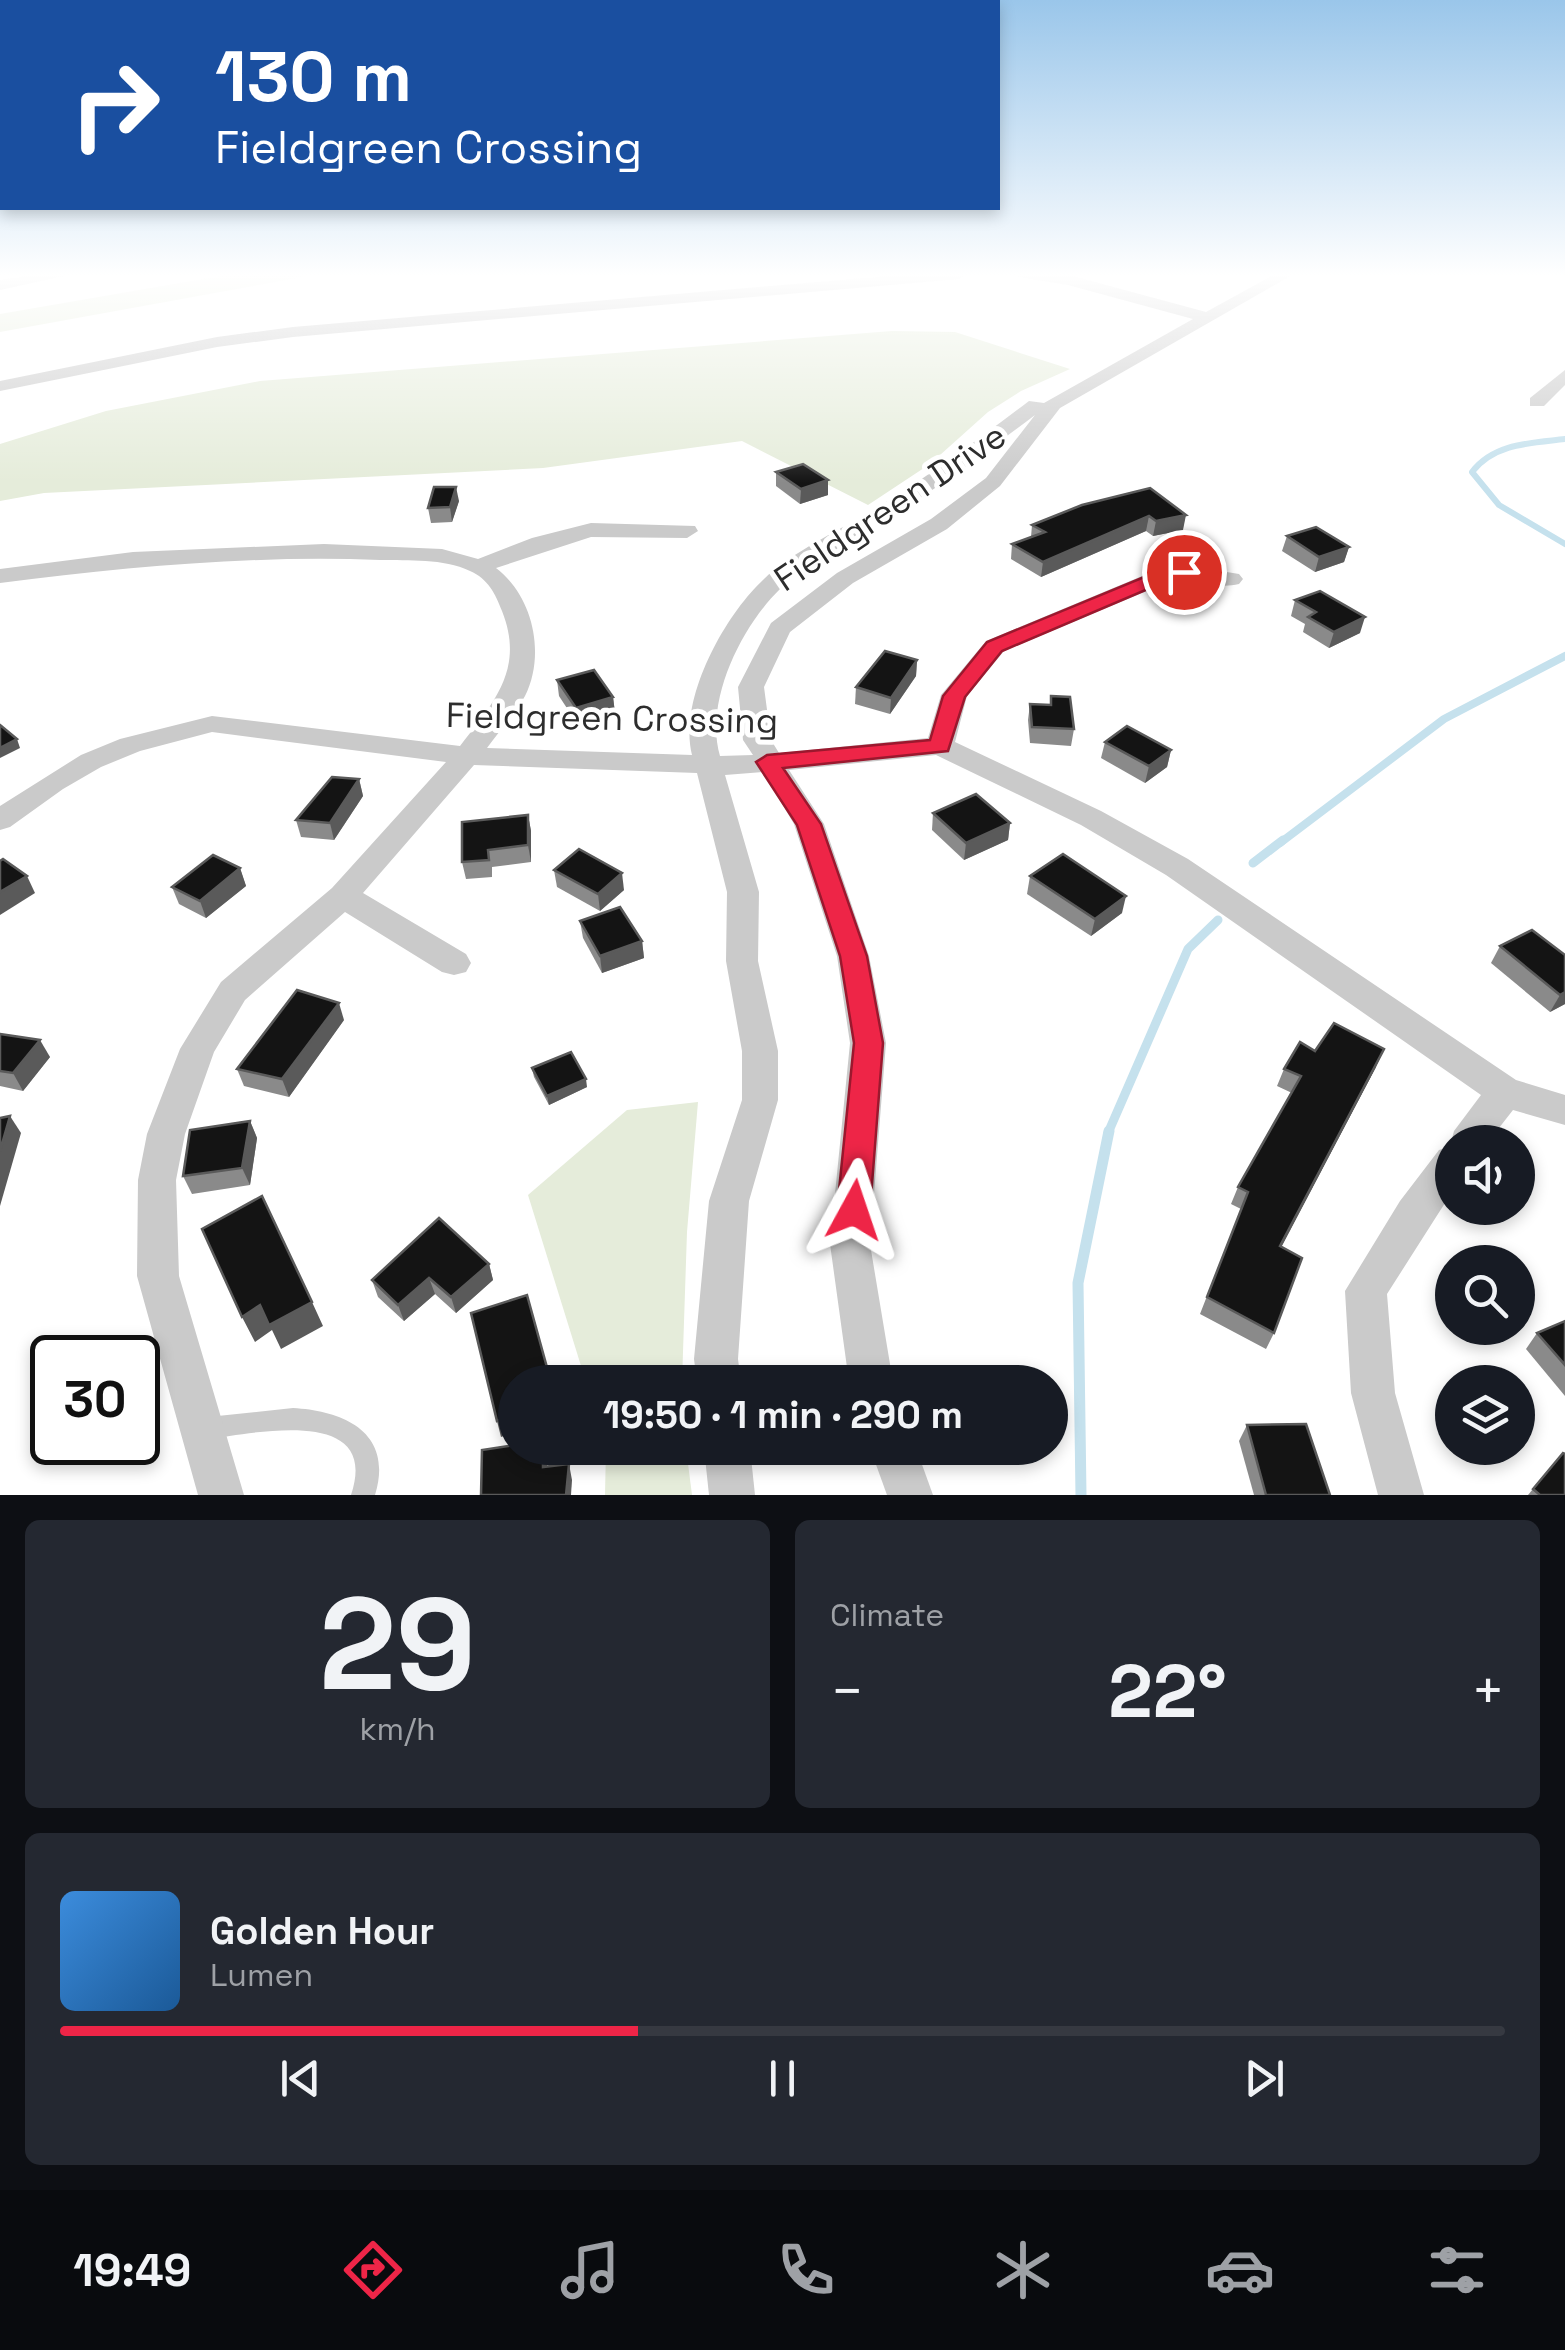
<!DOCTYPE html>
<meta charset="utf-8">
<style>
body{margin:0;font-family:"Space Grotesk",sans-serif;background:#242831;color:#f1f3f6;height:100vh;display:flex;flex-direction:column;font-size:38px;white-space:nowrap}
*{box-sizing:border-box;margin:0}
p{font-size:32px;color:#9ea1a6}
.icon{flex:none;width:55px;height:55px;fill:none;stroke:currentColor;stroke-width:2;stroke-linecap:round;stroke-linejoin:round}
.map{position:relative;height:1495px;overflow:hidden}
.panel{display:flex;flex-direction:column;gap:25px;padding:25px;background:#0d0f14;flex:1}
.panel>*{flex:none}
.banner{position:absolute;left:0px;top:0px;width:1000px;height:210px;box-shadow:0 5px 15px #0003;background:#1a4fa0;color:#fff;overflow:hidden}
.buttons{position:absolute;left:1435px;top:1125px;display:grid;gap:20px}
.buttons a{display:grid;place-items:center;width:100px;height:100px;border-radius:50%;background:#171b24;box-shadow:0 5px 15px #0003;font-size:50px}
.speed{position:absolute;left:30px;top:1335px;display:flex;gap:20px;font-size:50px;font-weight:700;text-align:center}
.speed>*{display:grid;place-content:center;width:130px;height:130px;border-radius:50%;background:#171b24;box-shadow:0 5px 15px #0003;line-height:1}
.speed .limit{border:5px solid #111;border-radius:15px;background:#fff;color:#111}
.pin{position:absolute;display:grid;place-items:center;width:85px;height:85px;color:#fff;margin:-42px;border:5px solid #fff;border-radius:50%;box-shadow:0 2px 10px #0007}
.me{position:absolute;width:110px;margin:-55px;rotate:5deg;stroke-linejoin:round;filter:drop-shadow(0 0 8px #0008)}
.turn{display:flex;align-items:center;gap:35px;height:210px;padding:0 50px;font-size:45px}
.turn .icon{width:130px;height:130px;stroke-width:2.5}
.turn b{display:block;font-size:70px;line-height:85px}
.big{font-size:75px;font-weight:700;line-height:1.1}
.panel .tile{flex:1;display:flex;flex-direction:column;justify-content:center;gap:15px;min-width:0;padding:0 35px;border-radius:15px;background:#242831}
.panel .dial{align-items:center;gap:0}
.dial b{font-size:130px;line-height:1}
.song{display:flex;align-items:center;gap:30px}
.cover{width:120px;height:120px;border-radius:15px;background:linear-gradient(135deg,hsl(210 70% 55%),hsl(210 70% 35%))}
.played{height:10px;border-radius:5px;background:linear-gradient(90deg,#ee2547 40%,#363941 40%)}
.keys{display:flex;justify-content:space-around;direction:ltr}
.heat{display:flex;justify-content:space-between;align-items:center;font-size:55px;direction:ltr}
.panel .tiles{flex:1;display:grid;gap:25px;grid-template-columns:1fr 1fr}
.tile:last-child{grid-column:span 2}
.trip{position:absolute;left:498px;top:1365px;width:570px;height:100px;border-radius:50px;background:#171b24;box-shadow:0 5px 15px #0003;font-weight:700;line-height:100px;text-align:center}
.tabs{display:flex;height:160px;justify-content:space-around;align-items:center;background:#090b0e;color:#9ea1a6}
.tabs .icon{width:70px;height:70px}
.tabs .active{color:#ee2547}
.tabs b{font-size:45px;color:#f1f3f6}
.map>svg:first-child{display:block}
.green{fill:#e5ecda}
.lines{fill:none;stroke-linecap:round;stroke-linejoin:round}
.stream-far3{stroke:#c5e1ed;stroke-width:6}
.stream-far2{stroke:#c5e1ed;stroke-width:8}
.stream-far1{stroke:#c5e1ed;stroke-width:9}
.stream{stroke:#c5e1ed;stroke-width:11}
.service{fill:#cacaca;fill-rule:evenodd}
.minor{fill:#cacaca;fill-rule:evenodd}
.wall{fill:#8a8a8a}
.shaded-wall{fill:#5a5a5a}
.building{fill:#141414;stroke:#5a5a5a;stroke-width:2.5}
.route{fill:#ee2547;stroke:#9b182e;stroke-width:2.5}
.labels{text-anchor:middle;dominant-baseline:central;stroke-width:10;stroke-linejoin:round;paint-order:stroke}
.street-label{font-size:35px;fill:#2d2d2d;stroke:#fff}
</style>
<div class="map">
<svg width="1565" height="1495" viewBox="0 0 1565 1495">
<rect width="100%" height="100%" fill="#fff"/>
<g class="green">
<polygon points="232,274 319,274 0,332 0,314"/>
<polygon points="892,331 955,332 1070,369 1021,391 988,412 930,464 868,505 742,441 543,468 44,493 0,501 0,444 106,411 260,381"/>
<polygon points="698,1102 687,1232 682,1382 586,1382 528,1195 627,1110"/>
<polygon points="606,1448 686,1448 692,1495 605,1495"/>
</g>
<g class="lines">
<path class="stream-far3" d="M1565 439C1532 443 1494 443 1472 472L1499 505 1565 544"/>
<polyline class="stream-far2" points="1280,843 1444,719 1565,656"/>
<g class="stream-far1">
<polyline points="1253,863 1283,840"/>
<polyline points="1108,1133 1188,949 1218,920"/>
</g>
<polyline class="stream" points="1081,1495 1078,1283 1109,1131"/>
<path class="service" d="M293 1408C345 1411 394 1433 375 1495H351C381 1405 255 1433 208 1439L200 1436 197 1428 200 1420 208 1417Z"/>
<g class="minor">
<polygon points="40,274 73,274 0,290 0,280"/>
<polygon points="911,274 967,274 959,279 293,337 217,347 0,391 0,381 217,337 293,327"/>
<path d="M1017 274 1069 275 1206 312 1275 274H1294L1060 408 1000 486 947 529 853 583 790 632 764 687 771 740 779 753 928 738 941 695 986 641 1147 574 1184 565 1239 574 1243 579 1239 584C1215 590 1191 577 1163 584L1004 651 967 696 955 742 1101 811 1188 859 1516 1080 1565 1095V1125L1513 1110 1488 1142H1452V1192L1387 1294 1395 1393 1424 1495H1378L1351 1393 1345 1291 1400 1201 1439 1150 1450 1146 1454 1131 1481 1095 1166 875 1081 825 936 755 789 770 824 824 869 956 886 1043 870 1244 893 1382H849L830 1244 850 1043 837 956 794 824 763 772 725 775 759 892 758 961 778 1051V1100L749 1201 738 1359 741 1382H697L694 1359 709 1201 742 1100V1051L726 961 727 892 697 773 474 765 363 893 466 954 471 963 466 972 454 975 442 972 345 912 245 1000 214 1052 185 1134 176 1180 179 1276 244 1495H198L137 1276 138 1180 147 1134 180 1049 221 982 332 888 446 762 212 732 140 751 101 767 63 789 10 827 0 830V806L81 755 120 739 212 716 460 746C494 702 525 669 502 611 495 593 488 579 470 571 443 558 409 561 380 560 253 555 126 567 0 583V569L133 552 324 544 442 549 478 559 532 538 591 523 695 526 698 531 687 538 591 537 496 568C533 596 546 654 525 696 515 714 499 731 487 748L692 755C678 700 724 616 764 579 790 553 847 526 880 506 932 474 980 438 1029 401L1044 403 1193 319 1068 285 1019 277ZM1035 415 986 478 931 519 837 573 771 623 738 687 743 740 753 755 720 756C704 702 741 627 780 589 805 564 853 542 884 522 936 489 985 453 1035 415Z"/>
<polygon points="1565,370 1565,385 1544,406 1530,406 1530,398"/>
<polygon points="704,1448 750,1448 755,1495 709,1495"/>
<polygon points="870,1448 916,1448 933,1495 887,1495"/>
</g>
</g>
<g class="wall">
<polygon points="776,472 828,480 828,495 800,504 776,486"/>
<polygon points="1150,488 1183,530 1153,536 1146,531 1041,577 1011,559 1012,544 1031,537 1032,525"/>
<polygon points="459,501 452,522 431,523 428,508"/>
<polygon points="1287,536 1349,547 1344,562 1315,572 1282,551"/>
<polygon points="1295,600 1360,633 1329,648 1303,632 1305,624 1291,616"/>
<polygon points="917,660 916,676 890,714 855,704 856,687"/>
<polygon points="557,680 613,697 615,713 578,725 559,696"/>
<polygon points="1051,696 1074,729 1071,746 1030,743 1028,720 1030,704 1050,705"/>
<polygon points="1105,742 1171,750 1167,767 1145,783 1101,758"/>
<polygon points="359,779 363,796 334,840 301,837 296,820"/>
<polygon points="933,813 1010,823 1008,840 964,860 932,830"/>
<polygon points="528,815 531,831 531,862 492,867 492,877 466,879 462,862"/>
<polygon points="240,868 246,886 206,918 179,904 172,887"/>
<polygon points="554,870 624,890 600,911 557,887"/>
<polygon points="1030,876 1122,913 1091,936 1027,894"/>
<polygon points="580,921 642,941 644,958 602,973 583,938"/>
<polygon points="1532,930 1565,1004 1550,1012 1491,963 1500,946"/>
<polygon points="344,1020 289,1097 244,1086 237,1069"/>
<polygon points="0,1034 50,1057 23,1091 0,1086"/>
<polygon points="1315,1051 1376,1067 1281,1247 1274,1333 1266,1349 1200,1314 1241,1209 1231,1204 1238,1187 1292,1093 1277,1086 1284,1069"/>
<polygon points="532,1068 587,1087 549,1105 534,1077"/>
<polygon points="250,1121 257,1138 250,1185 192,1194 183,1176"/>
<polygon points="489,1264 493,1280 456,1313 435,1294 404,1321 378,1297 372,1280"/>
<polygon points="1565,1321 1565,1396 1526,1349 1537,1333"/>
<polygon points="1247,1425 1330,1495 1254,1495 1239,1441"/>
<polygon points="1533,1489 1565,1495 1528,1495"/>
</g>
<g class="shaded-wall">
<polygon points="828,480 828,495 800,504 801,489"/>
<polygon points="456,487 459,501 452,522 450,507"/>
<polygon points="1186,515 1183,530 1153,536 1156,521"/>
<polygon points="1149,516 1146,531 1041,577 1043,562"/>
<polygon points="1349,547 1344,562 1315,572 1319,557"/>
<polygon points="1365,617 1360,633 1329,648 1334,632"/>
<polygon points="917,660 916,676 890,714 891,698"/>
<polygon points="613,697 615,713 578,725 576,708"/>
<polygon points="17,739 20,748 0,758 0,748"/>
<polygon points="1171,750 1167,767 1145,783 1149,766"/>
<polygon points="359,779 363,796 334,840 330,823"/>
<polygon points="528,815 531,831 531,862 528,845"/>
<polygon points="1010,823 1008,840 964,860 966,843"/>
<polygon points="240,868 246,886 206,918 200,901"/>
<polygon points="622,873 624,890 600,911 598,894"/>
<polygon points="27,876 35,893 0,915 0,892"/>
<polygon points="1126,896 1122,913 1091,936 1095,919"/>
<polygon points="642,941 644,958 602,973 600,956"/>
<polygon points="1565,992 1565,1004 1550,1012 1560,995"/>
<polygon points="339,1003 344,1020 289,1097 282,1079"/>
<polygon points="40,1040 50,1057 23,1091 13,1073"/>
<polygon points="1384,1049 1376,1067 1273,1263 1280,1246"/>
<polygon points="586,1079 587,1087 549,1105 547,1096"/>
<polygon points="10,1116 21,1133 0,1206 0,1151"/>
<polygon points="250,1121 257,1138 250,1185 242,1168"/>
<polygon points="489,1264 493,1280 456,1313 451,1297"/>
<polygon points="429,1278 435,1294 404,1321 398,1305"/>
<polygon points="312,1302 323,1326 281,1349 272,1330 255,1342 242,1317 260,1305"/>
<polygon points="515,1414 515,1432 501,1437 497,1421"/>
<polygon points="543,1448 545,1448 547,1457 547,1483 543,1467"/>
<polygon points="569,1464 572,1480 571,1495 566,1495"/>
</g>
<g class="building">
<polygon points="803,464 828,480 801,489 776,472"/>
<polygon points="434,487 456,487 450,507 428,508"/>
<polygon points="1150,488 1186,515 1156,521 1149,516 1043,562 1012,544 1045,532 1032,525 1082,505"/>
<polygon points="1316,527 1349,547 1319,557 1287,536"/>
<polygon points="1320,591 1365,617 1334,632 1308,617 1316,612 1295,600"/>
<polygon points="885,651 917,660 891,698 856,687"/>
<polygon points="594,670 613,697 576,708 557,680"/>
<polygon points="1051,696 1070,697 1074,729 1032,727 1030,704 1051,705"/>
<polygon points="0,725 17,739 0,748"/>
<polygon points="1127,726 1171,750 1149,766 1105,742"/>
<polygon points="332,777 359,779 330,823 296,820"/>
<polygon points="976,794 1010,823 966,843 933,813"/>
<polygon points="528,815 528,845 488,850 489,860 462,862 462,822"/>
<polygon points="579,849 622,873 598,894 554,870"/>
<polygon points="1063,854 1126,896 1095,919 1030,876"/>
<polygon points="213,855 240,868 200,901 172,887"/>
<polygon points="3,859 27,876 0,892 0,861"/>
<polygon points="620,907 642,941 600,956 580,921"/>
<polygon points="1532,930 1565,955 1565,992 1560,995 1500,946"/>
<polygon points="297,990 339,1003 282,1079 237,1069"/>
<polygon points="1334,1023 1384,1049 1280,1246 1302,1258 1274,1333 1207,1297 1248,1192 1238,1187 1301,1076 1284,1069 1300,1042 1315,1051"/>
<polygon points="0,1034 40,1040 13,1073 0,1071"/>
<polygon points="571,1052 586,1079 547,1096 532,1068"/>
<polygon points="10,1116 0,1151 0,1118"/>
<polygon points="250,1121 242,1168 183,1176 190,1130"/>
<polygon points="262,1196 312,1302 269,1325 260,1305 242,1317 202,1229"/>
<polygon points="439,1218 489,1264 451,1297 429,1278 398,1305 372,1280"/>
<polygon points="527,1295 551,1382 515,1382 515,1414 497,1421 471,1313"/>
<polygon points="1565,1321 1565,1365 1537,1333"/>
<polygon points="1306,1424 1330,1495 1266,1495 1247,1425"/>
<polygon points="515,1445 515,1448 543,1448 543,1467 569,1464 566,1495 481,1495 482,1450"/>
<polygon points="1563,1453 1565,1454 1565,1495 1540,1495 1533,1489"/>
</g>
<linearGradient id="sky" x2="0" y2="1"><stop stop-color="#9ac6ea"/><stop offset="0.57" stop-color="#fff"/><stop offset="1" stop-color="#fff" stop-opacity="0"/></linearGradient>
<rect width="1565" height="483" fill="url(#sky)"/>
<polygon class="route" points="1184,566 1193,572 1190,576 1162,583 1002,651 965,697 948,751 783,768 821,824 867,956 883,1043 870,1210 865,1221 854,1225 842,1221 837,1210 854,1043 840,956 797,825 756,762 767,755 930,740 943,696 987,642 1149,575"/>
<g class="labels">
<g class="street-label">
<text transform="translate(890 507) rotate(-34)">Fieldgreen Drive</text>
<text transform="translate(612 718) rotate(1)">Fieldgreen Crossing</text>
</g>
</g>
</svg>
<div class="buttons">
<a><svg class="icon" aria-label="sound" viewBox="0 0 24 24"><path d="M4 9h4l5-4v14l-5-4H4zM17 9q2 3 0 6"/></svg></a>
<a><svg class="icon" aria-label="search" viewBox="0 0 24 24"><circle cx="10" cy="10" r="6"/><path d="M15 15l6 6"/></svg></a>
<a><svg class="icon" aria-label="layers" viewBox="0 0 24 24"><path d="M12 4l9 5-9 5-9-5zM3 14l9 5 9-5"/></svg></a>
</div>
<div class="speed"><div class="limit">30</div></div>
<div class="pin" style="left:1184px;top:572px;background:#d93025"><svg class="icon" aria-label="arrive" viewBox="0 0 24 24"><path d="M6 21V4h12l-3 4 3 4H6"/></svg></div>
<svg class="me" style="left:854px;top:1210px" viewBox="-20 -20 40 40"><path d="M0-17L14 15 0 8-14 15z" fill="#ee2547" stroke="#fff" stroke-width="4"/></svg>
<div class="trip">19:50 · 1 min · 290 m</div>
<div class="banner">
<div class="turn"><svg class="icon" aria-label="right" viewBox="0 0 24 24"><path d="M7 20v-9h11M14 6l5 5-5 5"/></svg><div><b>130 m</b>Fieldgreen Crossing</div></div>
</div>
</div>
<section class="panel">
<div class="tiles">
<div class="tile dial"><b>29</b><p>km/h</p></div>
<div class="tile"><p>Climate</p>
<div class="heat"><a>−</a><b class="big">22°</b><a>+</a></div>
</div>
<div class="tile">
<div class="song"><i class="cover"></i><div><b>Golden Hour</b><p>Lumen</p></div></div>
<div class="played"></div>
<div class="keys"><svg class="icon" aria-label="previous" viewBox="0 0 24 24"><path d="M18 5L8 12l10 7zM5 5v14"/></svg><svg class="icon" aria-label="pause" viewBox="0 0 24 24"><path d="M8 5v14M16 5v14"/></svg><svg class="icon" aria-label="next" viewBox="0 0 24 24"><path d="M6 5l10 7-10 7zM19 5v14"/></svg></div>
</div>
</div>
</section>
<nav class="tabs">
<b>19:49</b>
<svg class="icon active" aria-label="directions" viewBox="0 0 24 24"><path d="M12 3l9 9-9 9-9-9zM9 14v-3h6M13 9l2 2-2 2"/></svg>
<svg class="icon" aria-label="music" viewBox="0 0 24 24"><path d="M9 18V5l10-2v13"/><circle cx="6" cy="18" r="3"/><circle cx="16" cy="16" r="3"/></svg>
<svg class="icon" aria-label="phone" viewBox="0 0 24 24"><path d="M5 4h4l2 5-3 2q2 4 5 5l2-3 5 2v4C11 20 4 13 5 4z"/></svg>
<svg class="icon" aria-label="climate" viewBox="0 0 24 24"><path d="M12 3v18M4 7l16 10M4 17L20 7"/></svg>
<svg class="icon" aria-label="car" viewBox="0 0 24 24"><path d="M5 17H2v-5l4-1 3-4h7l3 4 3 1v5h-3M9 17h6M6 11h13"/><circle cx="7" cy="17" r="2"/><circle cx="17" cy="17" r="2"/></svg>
<svg class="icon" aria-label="filters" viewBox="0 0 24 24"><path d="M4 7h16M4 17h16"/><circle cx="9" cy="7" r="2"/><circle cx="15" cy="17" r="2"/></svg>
</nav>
